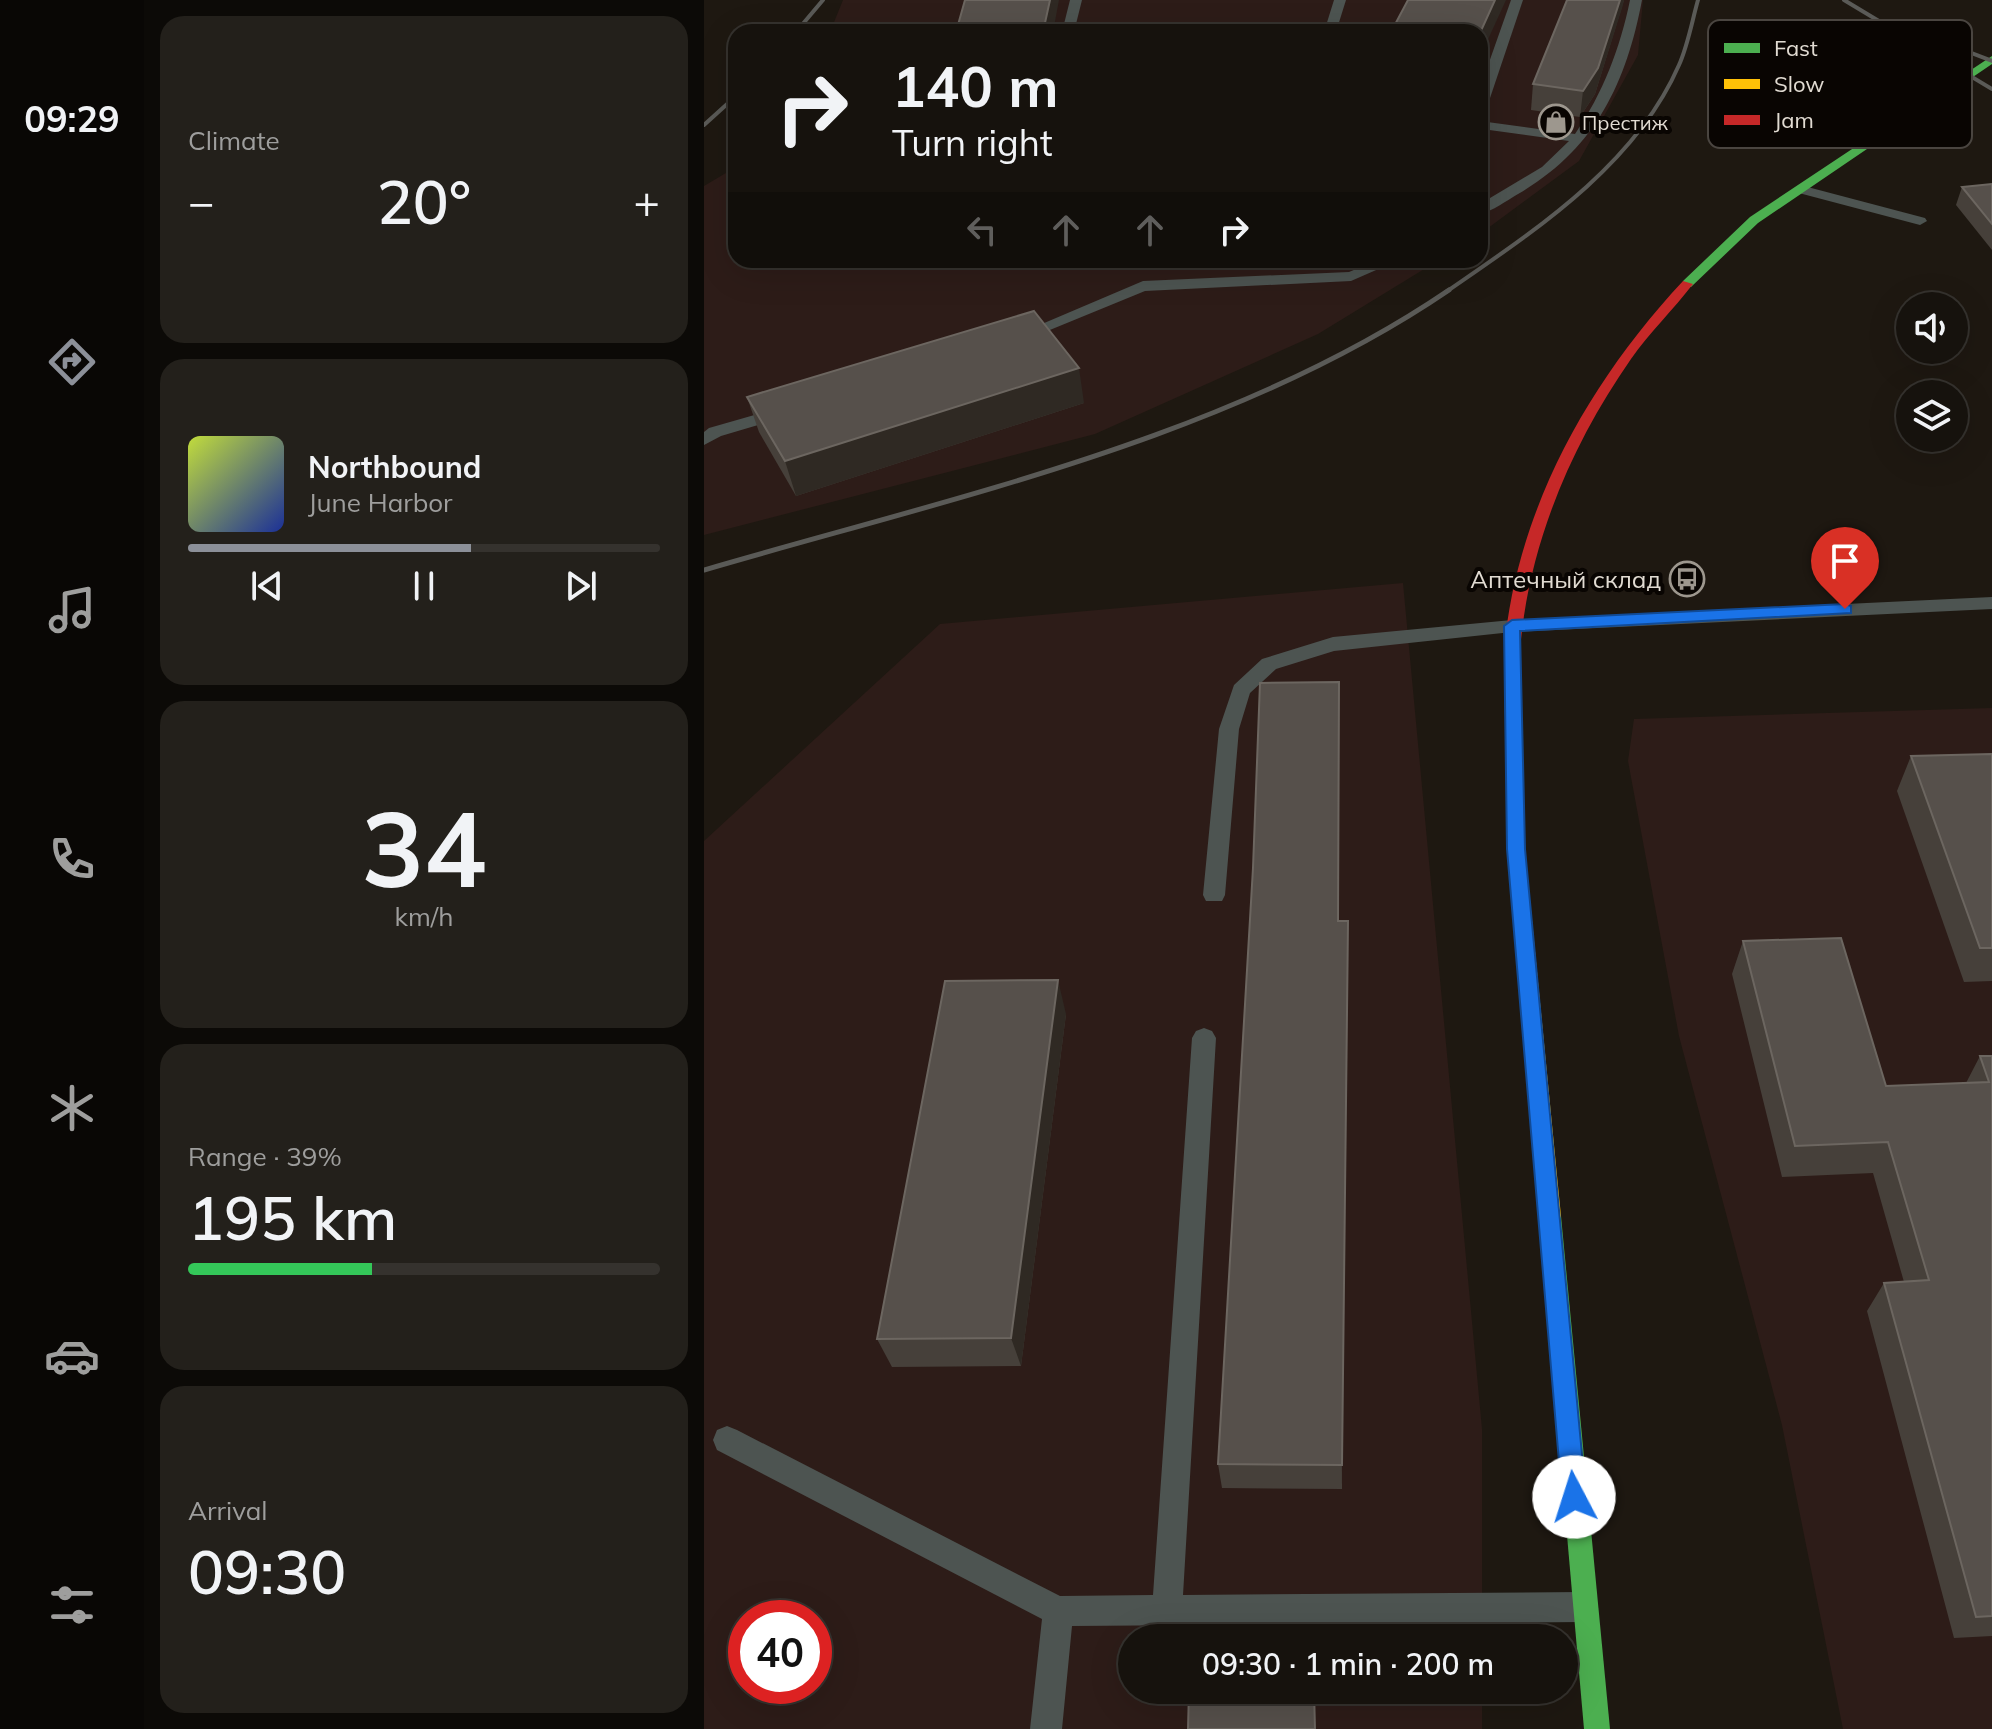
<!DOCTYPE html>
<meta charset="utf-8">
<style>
body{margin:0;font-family:Mulish,sans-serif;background:#23201b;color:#f1f3f6;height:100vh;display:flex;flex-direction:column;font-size:30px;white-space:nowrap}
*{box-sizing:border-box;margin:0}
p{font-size:26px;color:#9e9e9d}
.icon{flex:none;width:44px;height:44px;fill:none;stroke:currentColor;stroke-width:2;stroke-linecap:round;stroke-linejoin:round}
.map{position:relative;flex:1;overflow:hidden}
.panel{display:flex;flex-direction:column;gap:16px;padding:16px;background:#0c0a07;width:560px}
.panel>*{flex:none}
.top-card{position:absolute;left:24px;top:24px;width:760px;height:244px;border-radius:24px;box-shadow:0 8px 32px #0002,0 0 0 2px #35322e;background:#16120d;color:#f1f3f6;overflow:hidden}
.controls{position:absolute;left:1192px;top:292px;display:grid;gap:16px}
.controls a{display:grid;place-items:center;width:72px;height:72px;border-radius:50%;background:#16120d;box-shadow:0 8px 32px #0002,0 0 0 2px #35322e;font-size:40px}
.speed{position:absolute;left:24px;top:1600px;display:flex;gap:16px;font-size:40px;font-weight:700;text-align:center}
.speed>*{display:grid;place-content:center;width:104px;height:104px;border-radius:50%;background:#16120d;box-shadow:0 8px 32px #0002,0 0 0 2px #35322e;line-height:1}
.speed .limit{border:12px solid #d22;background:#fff;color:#111}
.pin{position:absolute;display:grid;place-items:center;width:68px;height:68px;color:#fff;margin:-82px -34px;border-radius:50% 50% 50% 0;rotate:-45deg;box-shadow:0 0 8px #0007}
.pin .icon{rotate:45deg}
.me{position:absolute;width:88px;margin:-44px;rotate:355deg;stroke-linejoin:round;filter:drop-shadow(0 0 6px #0008)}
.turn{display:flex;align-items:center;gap:28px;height:168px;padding:0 32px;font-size:36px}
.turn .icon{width:104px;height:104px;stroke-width:2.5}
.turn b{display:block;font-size:56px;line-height:68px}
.lanes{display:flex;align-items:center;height:76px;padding:0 32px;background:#0003;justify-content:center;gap:40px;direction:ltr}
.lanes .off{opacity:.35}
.big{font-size:60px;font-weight:600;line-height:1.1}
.panel .tile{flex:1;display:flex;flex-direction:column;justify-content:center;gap:12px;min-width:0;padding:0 28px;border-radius:24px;background:#23201b}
.panel .dial{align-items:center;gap:0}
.dial b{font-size:104px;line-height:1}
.song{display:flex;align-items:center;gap:24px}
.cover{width:96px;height:96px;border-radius:12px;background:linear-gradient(135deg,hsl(70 70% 55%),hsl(230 70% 35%))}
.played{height:8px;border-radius:4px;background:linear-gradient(90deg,#8c9099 60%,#35322e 60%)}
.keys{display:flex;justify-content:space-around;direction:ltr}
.heat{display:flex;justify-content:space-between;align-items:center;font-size:44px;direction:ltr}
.charge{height:12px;border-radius:6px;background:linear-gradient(90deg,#34c759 39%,#35322e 0)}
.trip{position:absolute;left:414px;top:1624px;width:460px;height:80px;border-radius:40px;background:#16120d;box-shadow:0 8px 32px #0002,0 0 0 2px #35322e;font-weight:600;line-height:80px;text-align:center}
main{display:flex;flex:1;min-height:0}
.tabs{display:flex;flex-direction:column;width:144px;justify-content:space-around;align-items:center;background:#090705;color:#9e9e9d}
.tabs .icon{width:56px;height:56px}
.tabs .active{color:#8c9099}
.tabs b{font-size:36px;color:#f1f3f6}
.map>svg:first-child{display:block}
.industrial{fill:#2d1c18;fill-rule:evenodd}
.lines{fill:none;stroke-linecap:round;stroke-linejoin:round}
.lane{fill:#4d5451;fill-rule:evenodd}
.fast{fill:#4caf50;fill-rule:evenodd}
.slow{fill:#ffc107;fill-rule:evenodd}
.jam{fill:#c62828;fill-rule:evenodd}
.rail-far1{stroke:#5a5a57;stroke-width:4}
.rail{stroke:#5a5a57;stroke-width:5}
.wall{fill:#46403a}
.shaded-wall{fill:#2f2923}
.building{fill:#56504b;stroke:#6c6660;stroke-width:2}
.route{fill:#1a73e8;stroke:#114b97;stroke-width:2}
.labels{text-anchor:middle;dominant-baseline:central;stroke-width:8;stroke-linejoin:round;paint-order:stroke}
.far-poi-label{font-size:20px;fill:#e1dbd2;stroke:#090502;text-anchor:start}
.poi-label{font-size:24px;fill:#e1dbd2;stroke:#090502;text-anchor:end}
.key{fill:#090502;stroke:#4a4540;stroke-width:2}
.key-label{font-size:22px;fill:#e1dbd2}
</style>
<main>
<nav class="tabs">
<b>09:29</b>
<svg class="icon active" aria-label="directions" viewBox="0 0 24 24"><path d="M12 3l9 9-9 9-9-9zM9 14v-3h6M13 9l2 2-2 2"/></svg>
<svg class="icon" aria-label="music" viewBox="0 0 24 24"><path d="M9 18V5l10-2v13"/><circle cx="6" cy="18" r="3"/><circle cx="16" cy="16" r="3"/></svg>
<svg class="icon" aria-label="phone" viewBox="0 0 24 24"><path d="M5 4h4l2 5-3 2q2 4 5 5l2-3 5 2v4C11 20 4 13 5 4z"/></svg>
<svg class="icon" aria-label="climate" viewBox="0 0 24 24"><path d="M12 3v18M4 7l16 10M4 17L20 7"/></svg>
<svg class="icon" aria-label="car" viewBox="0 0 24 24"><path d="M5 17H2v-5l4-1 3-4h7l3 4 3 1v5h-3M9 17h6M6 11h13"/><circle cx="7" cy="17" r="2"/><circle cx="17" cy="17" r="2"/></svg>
<svg class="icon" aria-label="filters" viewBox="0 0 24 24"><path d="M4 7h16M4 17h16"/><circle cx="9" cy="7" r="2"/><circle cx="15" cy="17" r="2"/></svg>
</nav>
<section class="panel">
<div class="tile"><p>Climate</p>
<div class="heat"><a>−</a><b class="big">20°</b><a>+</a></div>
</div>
<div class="tile">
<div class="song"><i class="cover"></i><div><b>Northbound</b><p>June Harbor</p></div></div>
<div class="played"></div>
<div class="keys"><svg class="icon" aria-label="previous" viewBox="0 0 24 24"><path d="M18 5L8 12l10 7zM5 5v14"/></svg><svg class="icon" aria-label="pause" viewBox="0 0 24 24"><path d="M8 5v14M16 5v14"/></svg><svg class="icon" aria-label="next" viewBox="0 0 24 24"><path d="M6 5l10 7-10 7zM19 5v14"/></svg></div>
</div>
<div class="tile dial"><b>34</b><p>km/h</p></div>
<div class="tile"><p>Range · 39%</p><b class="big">195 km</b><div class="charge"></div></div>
<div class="tile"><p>Arrival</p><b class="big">09:30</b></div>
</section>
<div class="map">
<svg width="1288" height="1729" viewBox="0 0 1288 1729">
<rect width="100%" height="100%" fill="#1e1811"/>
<g class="industrial">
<polygon points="139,0 939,0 934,55 875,161 776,234 776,32 126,32"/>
<polygon points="32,167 32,260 735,260 614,334 391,434 0,535 0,186"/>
<path d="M699 583 778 1429V1638H428V1690H778V1729H0V841L236 624ZM42 1618H110V1686H42Z"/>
<polygon points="1288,708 1288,1729 1139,1729 1078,1425 975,1036 924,761 930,719"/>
</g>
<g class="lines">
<g class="lane">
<polygon points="366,0 378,0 370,32 358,32"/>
<polygon points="630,0 642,0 632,32 620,32"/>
<polygon points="807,0 819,0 784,104 776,108 776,88"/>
<path d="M926 0H938C922 85 890 150 814 194 802 201 789 211 776 214V204L838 167 865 141 778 129 776 121 871 134C899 93 916 49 926 0Z"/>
<polygon points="1096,185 1221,218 1223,221 1216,225 1091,192 1089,189"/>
<polygon points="674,260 695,260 647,281 441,291 319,341 305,338 439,281 645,272"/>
<polygon points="78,407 84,408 84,416 17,436 0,445 0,432 5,428"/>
<polygon points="1288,597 1288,609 808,632 630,651 572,669 546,693 535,729 521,895 518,901 502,901 499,895 515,729 530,685 558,659 629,637 808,620"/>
<polygon points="500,1028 508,1031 512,1038 479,1595 879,1592 890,1596 894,1607 890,1618 879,1622 368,1626 358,1729 326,1729 338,1619 13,1450 9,1440 13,1430 23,1426 33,1430 356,1596 449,1595 488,1038 492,1031"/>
</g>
<g class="fast">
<polygon points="1288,56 1288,64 1054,223 987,287 979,287 979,281 1046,217"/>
<polygon points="846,1206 854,1209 857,1216 906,1729 880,1729 835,1216 838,1209"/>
</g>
<polygon class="slow" points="808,646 816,651 821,849 857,1216 854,1223 846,1226 838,1223 835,1216 803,849 800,651"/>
<path class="jam" d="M979 281 989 284C969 310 946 332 927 359 867 445 824 546 816 651L814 655H802L800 651C812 511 884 383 979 281Z"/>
<g class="rail-far1">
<polyline points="1140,0 1288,89"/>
<polyline points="1210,31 1288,61"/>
<polyline points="92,32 119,0"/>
<polyline points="0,125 32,96"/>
<path d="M742 292C830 231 931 166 975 65 984 45 988 21 994 0"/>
</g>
<path class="rail" d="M0 570C249 497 528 438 745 290"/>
</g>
<g class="wall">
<polygon points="863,0 920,0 891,94 876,117 827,110 829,84"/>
<polygon points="1288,184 1288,250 1252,205 1258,187"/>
<polygon points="43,397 380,403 92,496 55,432"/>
<polygon points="1288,754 1288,981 1260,982 1193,791 1207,756"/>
<polygon points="635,921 638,1489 518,1488 514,1464"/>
<polygon points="1039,941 1182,1086 1262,1083 1276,1056 1288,1056 1288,1636 1250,1638 1163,1311 1180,1283 1200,1282 1169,1173 1078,1177 1028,974"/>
<polygon points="362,1014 317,1366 188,1367 173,1339"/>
</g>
<g class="shaded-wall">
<polygon points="346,0 355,0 349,32 339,32"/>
<polygon points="791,0 802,0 776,57 776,33"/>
<polygon points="916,0 920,0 919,5 891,94 876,117 879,91"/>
<polygon points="375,368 380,403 92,496 81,461"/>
<polygon points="354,980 362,1014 317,1366 307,1338"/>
</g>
<g class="building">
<polygon points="261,0 346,0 339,32 252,32"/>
<polygon points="704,0 791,0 776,33 687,32"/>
<polygon points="863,0 916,0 894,68 879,91 829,84"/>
<polygon points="1288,184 1288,224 1258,187"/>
<polygon points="330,311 375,368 81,461 43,397"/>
<polygon points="635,682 634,921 644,921 638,1465 514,1464 549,868 556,683"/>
<polygon points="1288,754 1288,948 1276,948 1207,756"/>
<polygon points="1137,938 1182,1086 1285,1082 1276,1056 1288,1056 1288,1616 1272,1617 1180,1283 1225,1280 1184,1142 1091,1146 1039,941"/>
<polygon points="354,980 307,1338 173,1339 241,981"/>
<polygon points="485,1690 610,1690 611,1729 484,1729"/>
</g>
<polygon class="route" points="1141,604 1147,606 1147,613 816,631 821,849 882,1497 878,1506 870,1509 861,1506 858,1497 803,849 800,626 808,620"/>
<defs>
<g id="shop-ring" transform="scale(1.8)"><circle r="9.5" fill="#090502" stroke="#9d978e" stroke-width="1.5"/><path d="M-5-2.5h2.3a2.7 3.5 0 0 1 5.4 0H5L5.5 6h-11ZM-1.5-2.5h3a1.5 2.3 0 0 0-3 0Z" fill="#9d978e"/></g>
<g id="bus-ring" transform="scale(1.8)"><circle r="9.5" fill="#090502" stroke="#9d978e" stroke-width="1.5"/><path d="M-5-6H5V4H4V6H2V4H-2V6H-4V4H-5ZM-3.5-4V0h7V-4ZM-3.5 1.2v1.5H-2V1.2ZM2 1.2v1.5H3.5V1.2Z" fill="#9d978e"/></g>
</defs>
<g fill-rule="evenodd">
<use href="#shop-ring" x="852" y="122"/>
<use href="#bus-ring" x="983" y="579"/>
</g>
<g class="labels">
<g class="far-poi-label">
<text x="878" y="122">Престиж</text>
</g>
<g class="poi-label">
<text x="957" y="579">Аптечный склад</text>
</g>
</g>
<rect x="1004" y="20" width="264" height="128" rx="12" class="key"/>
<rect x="1020" y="43" width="36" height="10" fill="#4caf50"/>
<rect x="1020" y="79" width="36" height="10" fill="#ffc107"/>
<rect x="1020" y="115" width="36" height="10" fill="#c62828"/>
<g class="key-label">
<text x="1070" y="56">Fast</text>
<text x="1070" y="92">Slow</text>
<text x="1070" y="128">Jam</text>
</g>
</svg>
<div class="controls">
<a><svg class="icon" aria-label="sound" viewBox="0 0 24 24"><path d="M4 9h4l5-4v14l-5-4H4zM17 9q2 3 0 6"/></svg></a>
<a><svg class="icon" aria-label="layers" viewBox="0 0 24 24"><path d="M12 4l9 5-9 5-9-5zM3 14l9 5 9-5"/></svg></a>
</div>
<div class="speed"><div class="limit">40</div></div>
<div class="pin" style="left:1141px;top:609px;background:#d93025"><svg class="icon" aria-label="arrive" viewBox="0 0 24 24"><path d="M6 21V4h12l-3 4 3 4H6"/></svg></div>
<svg class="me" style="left:870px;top:1497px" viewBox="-20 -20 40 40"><circle r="19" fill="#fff"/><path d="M0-13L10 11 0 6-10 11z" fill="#1a73e8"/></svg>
<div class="trip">09:30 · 1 min · 200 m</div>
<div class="top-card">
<div class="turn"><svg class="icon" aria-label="right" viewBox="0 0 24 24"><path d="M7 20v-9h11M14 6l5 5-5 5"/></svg><div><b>140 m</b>Turn right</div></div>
<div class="lanes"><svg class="icon off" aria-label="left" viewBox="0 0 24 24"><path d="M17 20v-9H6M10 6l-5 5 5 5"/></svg><svg class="icon off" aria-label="ahead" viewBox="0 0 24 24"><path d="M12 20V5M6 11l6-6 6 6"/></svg><svg class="icon off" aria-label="ahead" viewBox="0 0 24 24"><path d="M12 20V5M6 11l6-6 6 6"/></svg><svg class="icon" aria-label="right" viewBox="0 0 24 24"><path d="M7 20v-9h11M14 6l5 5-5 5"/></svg></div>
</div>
</div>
</main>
